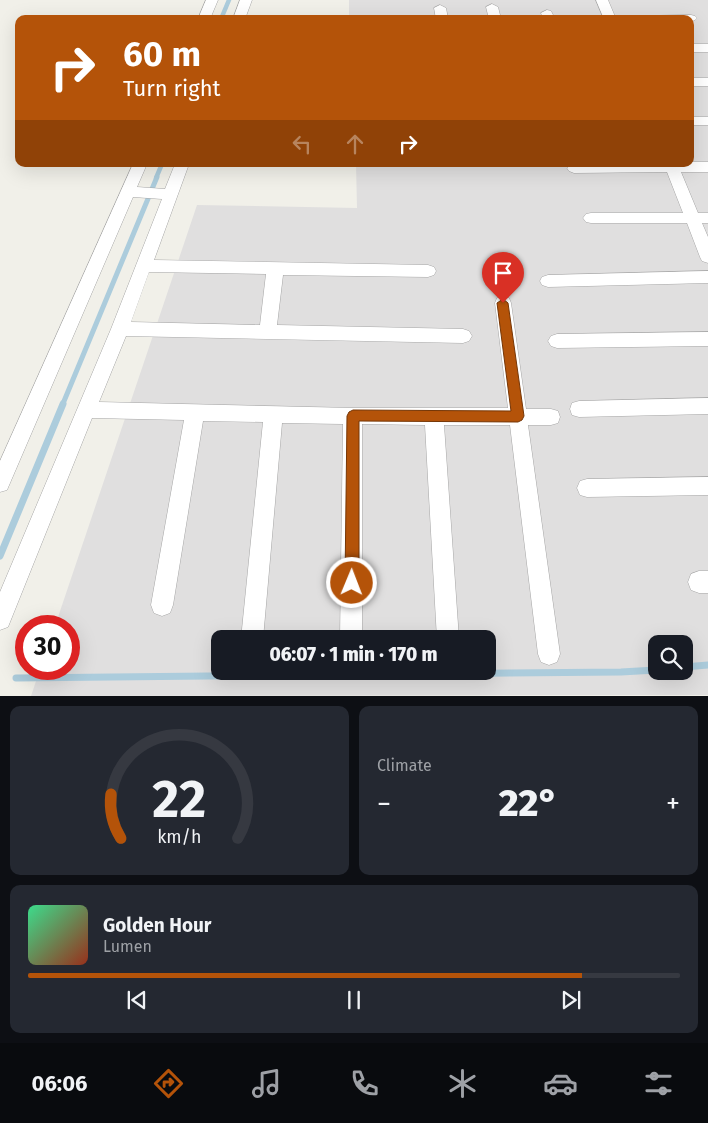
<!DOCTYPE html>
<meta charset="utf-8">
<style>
body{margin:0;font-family:"Fira Sans",sans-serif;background:#242831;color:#f1f3f6;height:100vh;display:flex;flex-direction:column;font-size:19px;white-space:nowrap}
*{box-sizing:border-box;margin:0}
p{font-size:16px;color:#9ea1a6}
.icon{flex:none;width:28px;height:28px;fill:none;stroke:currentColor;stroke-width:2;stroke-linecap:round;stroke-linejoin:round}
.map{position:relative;height:696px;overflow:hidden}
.panel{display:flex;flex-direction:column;gap:10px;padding:10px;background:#0d0f14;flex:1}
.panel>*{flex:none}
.top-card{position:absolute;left:15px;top:15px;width:679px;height:152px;border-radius:10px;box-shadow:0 5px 20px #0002;background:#b45309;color:#fff;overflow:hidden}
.controls{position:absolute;left:648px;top:635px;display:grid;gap:10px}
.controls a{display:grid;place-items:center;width:45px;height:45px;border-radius:10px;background:#171b24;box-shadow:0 5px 20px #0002;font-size:25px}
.speed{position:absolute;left:15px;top:615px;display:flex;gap:10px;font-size:25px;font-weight:700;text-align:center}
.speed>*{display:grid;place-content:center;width:65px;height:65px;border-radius:50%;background:#171b24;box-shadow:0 5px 20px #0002;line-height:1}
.speed .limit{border:8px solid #d22;background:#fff;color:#111}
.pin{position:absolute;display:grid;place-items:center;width:42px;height:42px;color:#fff;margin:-51px -21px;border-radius:50% 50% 50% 0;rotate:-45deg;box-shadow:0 0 5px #0007}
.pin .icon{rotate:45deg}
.me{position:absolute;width:55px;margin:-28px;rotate:1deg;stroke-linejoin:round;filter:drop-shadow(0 0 4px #0008)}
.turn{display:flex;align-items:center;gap:18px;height:105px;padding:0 25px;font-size:22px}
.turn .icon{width:65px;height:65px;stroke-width:2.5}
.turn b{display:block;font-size:35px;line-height:42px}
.lanes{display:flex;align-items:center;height:48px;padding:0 25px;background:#0003;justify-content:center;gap:25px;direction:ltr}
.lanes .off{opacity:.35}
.big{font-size:38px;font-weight:800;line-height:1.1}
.panel .card{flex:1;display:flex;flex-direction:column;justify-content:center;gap:8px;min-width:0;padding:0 18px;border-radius:10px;background:#242831}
.panel .dial{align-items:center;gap:0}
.dial svg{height:130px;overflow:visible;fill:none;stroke:#363941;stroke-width:7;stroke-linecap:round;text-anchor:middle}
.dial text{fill:#f1f3f6;stroke:none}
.song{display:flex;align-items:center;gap:15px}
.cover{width:60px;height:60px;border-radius:8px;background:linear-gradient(135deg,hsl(150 70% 55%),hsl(10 70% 35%))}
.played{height:5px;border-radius:2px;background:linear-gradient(90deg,#b45309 85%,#363941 85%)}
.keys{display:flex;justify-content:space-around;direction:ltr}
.heat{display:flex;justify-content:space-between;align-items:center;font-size:28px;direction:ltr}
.panel .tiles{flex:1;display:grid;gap:10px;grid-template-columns:1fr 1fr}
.card:last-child{grid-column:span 2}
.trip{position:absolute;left:211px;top:630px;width:285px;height:50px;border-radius:10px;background:#171b24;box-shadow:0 5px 20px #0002;font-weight:800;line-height:50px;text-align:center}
.dock{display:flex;height:80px;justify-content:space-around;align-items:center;background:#090b0e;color:#9ea1a6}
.dock .icon{width:35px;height:35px}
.dock .active{color:#b45309}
.dock b{font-size:22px;color:#f1f3f6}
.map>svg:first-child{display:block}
.residential{fill:#e0dfdf;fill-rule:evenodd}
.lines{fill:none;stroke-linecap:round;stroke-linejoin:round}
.stream-far2{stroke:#acccdc;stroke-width:4.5}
.stream-far1{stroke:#acccdc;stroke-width:5}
.stream{stroke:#acccdc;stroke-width:7}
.minor-casing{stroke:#a6a6a6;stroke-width:1}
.minor{fill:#fff;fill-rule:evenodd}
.route{fill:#b45309;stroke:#753606}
</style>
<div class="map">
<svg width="708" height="696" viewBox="0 0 708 696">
<rect width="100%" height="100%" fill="#f1f0e9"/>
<path class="residential" d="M349 0H708V695L31 696 40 669H69V626H55L197 205 357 208 356 164H690V19H349ZM220 639H488V671H220ZM656 644H684V671H656Z"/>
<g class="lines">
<g class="stream-far2">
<polyline points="221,19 229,0"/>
<polyline points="156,178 162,164"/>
</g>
<polyline class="stream-far1" points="62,406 157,177"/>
<g class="stream">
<polyline points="0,556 63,404"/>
<polyline points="684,667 708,665"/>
<polyline points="16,678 621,672 656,670"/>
</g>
<g class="minor-casing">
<g id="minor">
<polygon points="206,0 218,0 210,19 198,19"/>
<polygon points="240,0 252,0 245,19 233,19"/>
<polygon points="596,0 608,0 616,19 604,19"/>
<polygon points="492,4 498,7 501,19 489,19 486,7"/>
<polygon points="440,5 446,8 448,19 436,19 434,8"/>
<polygon points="547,10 551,11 555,19 543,19 541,13"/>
<polygon points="691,15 695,16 697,18 695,20 690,22 690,19 637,19 643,16"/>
<rect x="690" y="44" width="18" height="8"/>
<rect x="690" y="78" width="18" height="8"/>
<rect x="690" y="117" width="18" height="8"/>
<polygon points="690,162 708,162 708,172 681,172 698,213 708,213 708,223 702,223 708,237 708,263 702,261 700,257 687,223 591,223 586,222 583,218 586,214 591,213 683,213 667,172 574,173 569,171 567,168 572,164"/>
<path d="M133 164H147L137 187 165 189 175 164H189L154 260 428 265 434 267 436 271 434 275 428 277 283 275 277 325 463 329 469 331 472 336 469 341 463 343 126 336 99 402 353 408H508L495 303 497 298 503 296 509 298 511 303 526 409H551L558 411 560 417 558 423 551 425H528L560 654 557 662 549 665 541 662 538 654 510 425H444L459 639H437L425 425 362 424V639H340L343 424 282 423 263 639H241L263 422 203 421 173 605 170 613 162 616 154 613 151 605 184 420 92 418 8 627 0 630V592L111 329 162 199 133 197 7 490 0 492V461ZM149 272 266 274 260 325 131 322Z"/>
<polygon points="708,271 708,283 548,287 542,285 540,281 542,277 548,275"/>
<polygon points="708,332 708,346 557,348 551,346 548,341 551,336 557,334"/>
<polygon points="708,398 708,414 579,417 572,415 570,409 572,403 579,401"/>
<polygon points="708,477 708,495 587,497 580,495 577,488 580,481 587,479"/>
<polygon points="699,571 708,571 708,593 699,593 691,590 688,582 691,574"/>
</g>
</g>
<use href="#minor" class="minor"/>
</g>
<polygon class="route" points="503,299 508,303 524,416 522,420 518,422 359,421 359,583 357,588 352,590 347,588 345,583 347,416 349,412 353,410 511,411 497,303"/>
</svg>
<div class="controls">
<a><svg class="icon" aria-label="search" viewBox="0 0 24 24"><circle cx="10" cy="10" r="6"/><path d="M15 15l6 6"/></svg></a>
</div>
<div class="speed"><div class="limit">30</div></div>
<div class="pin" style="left:503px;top:303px;background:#d93025"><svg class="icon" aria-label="arrive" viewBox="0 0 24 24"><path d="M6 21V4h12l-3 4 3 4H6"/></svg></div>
<svg class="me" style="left:352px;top:583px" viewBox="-20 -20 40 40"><circle r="17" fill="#b45309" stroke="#fff" stroke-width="3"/><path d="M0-11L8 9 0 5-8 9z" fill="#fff"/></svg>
<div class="trip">06:07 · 1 min · 170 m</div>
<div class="top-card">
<div class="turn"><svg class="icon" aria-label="right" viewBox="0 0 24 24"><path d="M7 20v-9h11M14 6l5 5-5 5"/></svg><div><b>60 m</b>Turn right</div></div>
<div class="lanes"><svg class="icon off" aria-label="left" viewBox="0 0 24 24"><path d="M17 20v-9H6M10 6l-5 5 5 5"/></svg><svg class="icon off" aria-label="ahead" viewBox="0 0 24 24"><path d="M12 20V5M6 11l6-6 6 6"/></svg><svg class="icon" aria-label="right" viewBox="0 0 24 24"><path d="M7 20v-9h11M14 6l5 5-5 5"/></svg></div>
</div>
</div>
<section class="panel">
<div class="tiles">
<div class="card dial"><svg viewBox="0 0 100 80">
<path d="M14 69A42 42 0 1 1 86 69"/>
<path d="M14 69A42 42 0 0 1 8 42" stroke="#b45309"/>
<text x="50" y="56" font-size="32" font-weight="700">22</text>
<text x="50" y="72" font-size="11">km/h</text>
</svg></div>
<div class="card"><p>Climate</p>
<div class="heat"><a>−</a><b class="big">22°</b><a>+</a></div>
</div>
<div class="card">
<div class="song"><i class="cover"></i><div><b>Golden Hour</b><p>Lumen</p></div></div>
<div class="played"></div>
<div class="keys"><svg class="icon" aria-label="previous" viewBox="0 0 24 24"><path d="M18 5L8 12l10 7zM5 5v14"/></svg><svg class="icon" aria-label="pause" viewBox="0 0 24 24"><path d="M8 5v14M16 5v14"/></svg><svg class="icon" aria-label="next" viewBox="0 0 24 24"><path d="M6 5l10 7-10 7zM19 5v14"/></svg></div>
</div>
</div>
</section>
<nav class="dock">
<b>06:06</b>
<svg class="icon active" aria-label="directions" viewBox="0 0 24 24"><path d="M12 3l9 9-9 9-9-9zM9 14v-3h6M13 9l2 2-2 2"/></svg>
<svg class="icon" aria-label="music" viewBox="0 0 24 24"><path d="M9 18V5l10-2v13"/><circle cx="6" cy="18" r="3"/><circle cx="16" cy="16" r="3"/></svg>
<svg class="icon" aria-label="phone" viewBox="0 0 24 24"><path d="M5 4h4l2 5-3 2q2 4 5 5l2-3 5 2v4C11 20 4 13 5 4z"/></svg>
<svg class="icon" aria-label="climate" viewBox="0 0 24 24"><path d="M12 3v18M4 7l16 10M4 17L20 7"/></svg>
<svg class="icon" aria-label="car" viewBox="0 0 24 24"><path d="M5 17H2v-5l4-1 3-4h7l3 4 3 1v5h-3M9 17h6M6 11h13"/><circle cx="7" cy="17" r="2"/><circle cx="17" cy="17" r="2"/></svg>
<svg class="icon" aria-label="filters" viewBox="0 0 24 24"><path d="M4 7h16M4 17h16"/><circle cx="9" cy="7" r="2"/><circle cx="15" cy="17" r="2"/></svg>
</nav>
